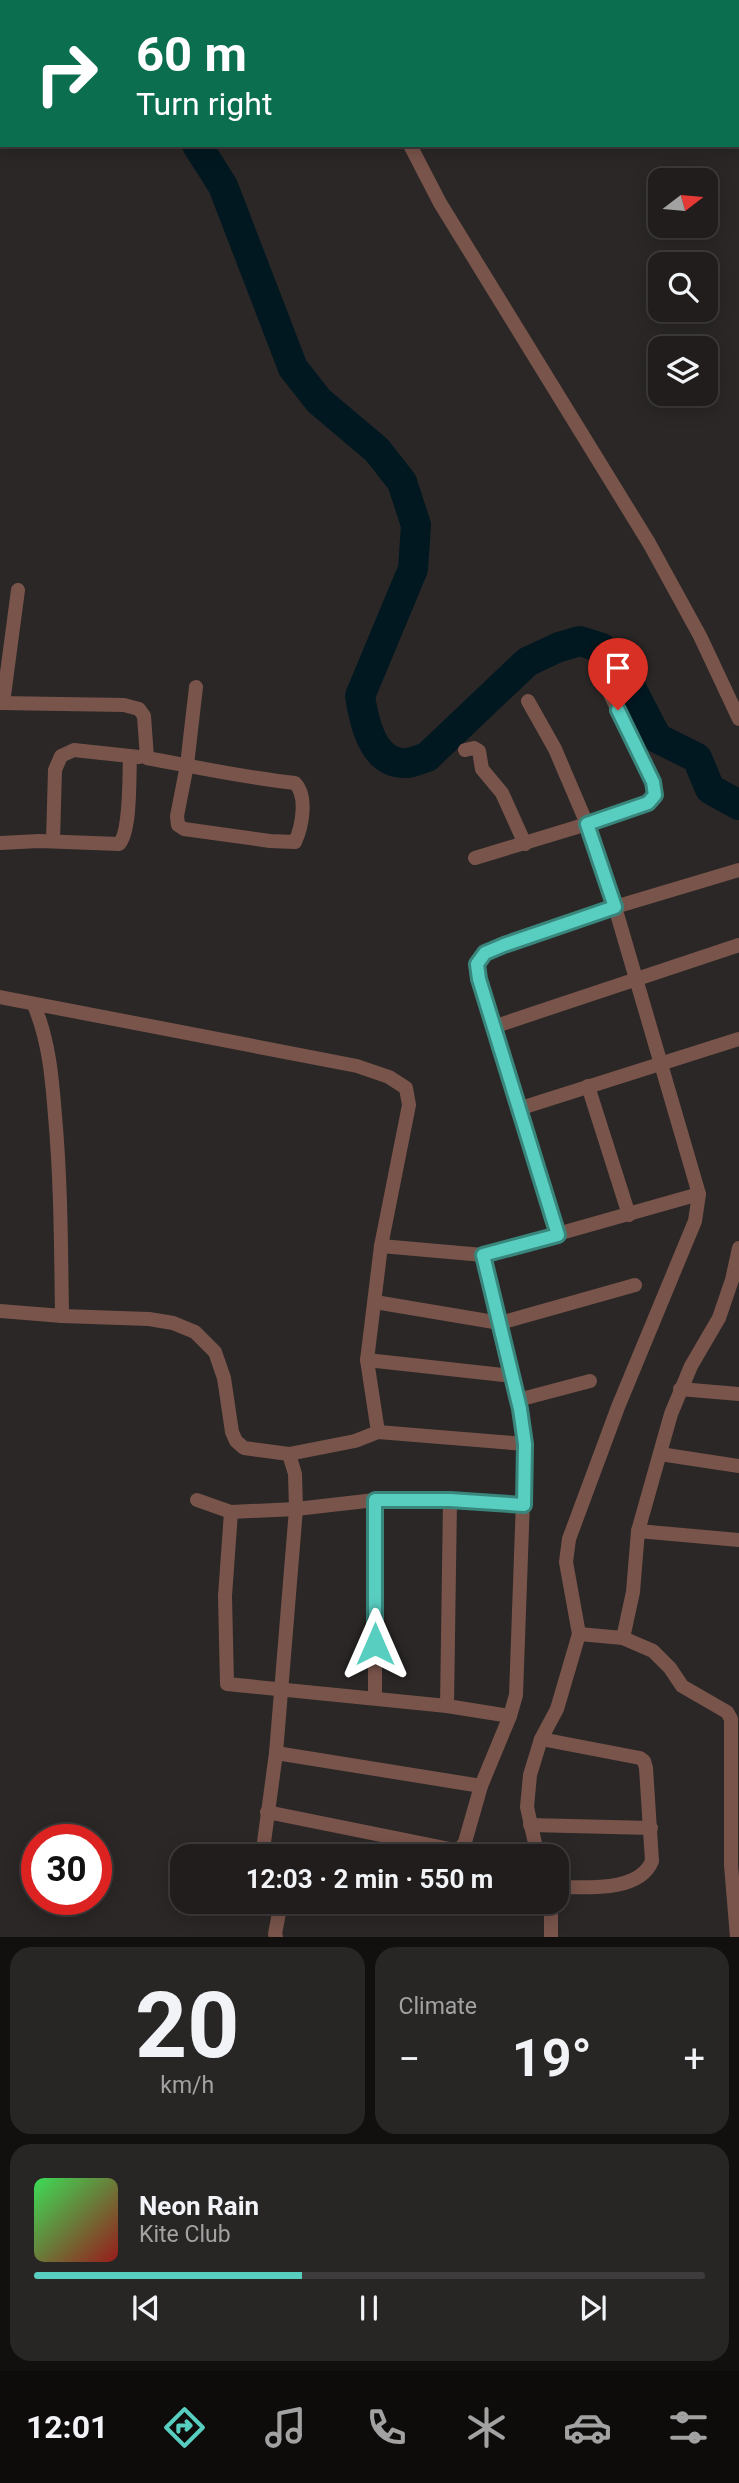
<!DOCTYPE html>
<meta charset="utf-8">
<style>
body{margin:0;font-family:Roboto,sans-serif;background:#282625;color:#f1f3f6;height:100vh;display:flex;flex-direction:column;font-size:26px;white-space:nowrap}
*{box-sizing:border-box;margin:0}
p{font-size:23px;color:#a2a2a3}
.icon{flex:none;width:38px;height:38px;fill:none;stroke:currentColor;stroke-width:2;stroke-linecap:round;stroke-linejoin:round}
.map{position:relative;height:1937px;overflow:hidden}
.side{display:flex;flex-direction:column;gap:10px;padding:10px;background:#12100f;flex:1}
.side>*{flex:none}
.hud{position:absolute;left:0px;top:0px;width:740px;height:147px;box-shadow:0 4px 18px #0003,0 0 0 2px #3d3b3b;background:#0b6e4f;color:#fff;overflow:hidden}
.needle{width:46px;rotate:74deg}
.controls{position:absolute;left:648px;top:168px;display:grid;gap:14px}
.controls a{display:grid;place-items:center;width:70px;height:70px;border-radius:14px;background:#201d1c;box-shadow:0 4px 18px #0003,0 0 0 2px #3d3b3b;font-size:35px}
.speed{position:absolute;left:21px;top:1824px;display:flex;gap:14px;font-size:35px;font-weight:700;text-align:center}
.speed>*{display:grid;place-content:center;width:91px;height:91px;border-radius:50%;background:#201d1c;box-shadow:0 4px 18px #0003,0 0 0 2px #3d3b3b;line-height:1}
.speed .limit{border:10px solid #d22;background:#fff;color:#111}
.pin{position:absolute;display:grid;place-items:center;width:60px;height:60px;color:#fff;margin:-72px -30px;border-radius:50% 50% 50% 0;rotate:-45deg;box-shadow:0 0 7px #0007}
.pin .icon{rotate:45deg}
.me{position:absolute;width:77px;margin:-38px;rotate:0deg;stroke-linejoin:round;filter:drop-shadow(0 0 5px #0008)}
.turn{display:flex;align-items:center;gap:24px;height:147px;padding:0 21px;font-size:32px}
.turn .icon{width:91px;height:91px;stroke-width:2.5}
.turn b{display:block;font-size:49px;line-height:60px}
.big{font-size:52px;font-weight:700;line-height:1.1}
.side .tile{flex:1;display:flex;flex-direction:column;justify-content:center;gap:10px;min-width:0;padding:0 24px;border-radius:21px;background:#282625}
.side .dial{align-items:center;gap:0}
.dial b{font-size:91px;line-height:1}
.song{display:flex;align-items:center;gap:21px}
.cover{width:84px;height:84px;border-radius:10px;background:linear-gradient(135deg,hsl(130 70% 55%),hsl(0 70% 35%))}
.played{height:7px;border-radius:4px;background:linear-gradient(90deg,#58cec0 40%,#3d3b3b 40%)}
.keys{display:flex;justify-content:space-around;direction:ltr}
.heat{display:flex;justify-content:space-between;align-items:center;font-size:38px;direction:ltr}
.side .tiles{flex:1;display:grid;gap:10px;grid-template-columns:1fr 1fr}
.tile:last-child{grid-column:span 2}
.trip{position:absolute;left:170px;top:1844px;width:399px;height:70px;border-radius:21px;background:#201d1c;box-shadow:0 4px 18px #0003,0 0 0 2px #3d3b3b;font-weight:700;line-height:70px;text-align:center}
.tab-bar{display:flex;height:112px;justify-content:space-around;align-items:center;background:#0d0c0b;color:#a2a2a3}
.tab-bar .icon{width:49px;height:49px}
.tab-bar .on{color:#58cec0}
.tab-bar b{font-size:32px;color:#f1f3f6}
.map>svg:first-child{display:block}
.built{fill:#382f2b}
.lines{fill:none;stroke-linecap:round;stroke-linejoin:round}
.river{stroke:#021820;stroke-width:30}
.minor{stroke:#79544b;stroke-width:14}
.route-casing{stroke:#39867d;stroke-width:18}
.route{stroke:#58cec0;stroke-width:12}
</style>
<div class="map">
<svg width="739" height="1937" viewBox="0 0 739 1937">
<rect width="100%" height="100%" fill="#2a2726"/>
<rect class="built" x="397" y="0" width="255" height="2"/>
<g class="lines">
<g class="river">
<polyline points="211,2 211,0"/>
<path d="M197 145 223 186 293 368 319 401 377 450 402 482 416 525 413 569 360 696C364 721 372 764 406 763 412 763 421 759 427 757L527 662 559 647 580 641 602 648 627 680 657 738 697 758 710 789 739 805"/>
</g>
<g class="minor">
<polyline points="377,0 378,2"/>
<polyline points="0,132 2,131"/>
<polyline points="410,145 440,203 649,543 700,636 739,719"/>
<path d="M0 703 124 705 139 709 144 716 147 758C196 767 246 778 295 783 308 796 302 827 295 842L270 841 184 829 178 825 177 816 187 765 196 687"/>
<polyline points="3,703 18,590"/>
<polyline points="465,750 474,748 479,751 482,769 502,793 525,844"/>
<polyline points="53,841 55,770 61,756 74,750 139,757"/>
<path d="M0 843 39 841 119 844C131 832 129 776 130 756"/>
<polyline points="475,858 587,824 555,749 528,701"/>
<polyline points="0,997 357,1066 389,1077 406,1088 409,1105 381,1246 367,1360 378,1432"/>
<path d="M34 1005C49 1041 52 1077 55 1116 61 1182 61 1249 62 1316"/>
<polyline points="493,1027 739,945"/>
<polyline points="588,1086 629,1215"/>
<polyline points="518,1109 739,1039"/>
<polyline points="558,1235 479,979 477,964 485,953 504,945 615,907 739,870"/>
<polyline points="381,1246 483,1255"/>
<polyline points="375,1302 500,1323 635,1285"/>
<polyline points="0,1311 62,1316 149,1319 173,1323 195,1332 215,1352 224,1378 232,1432 236,1441 244,1448 289,1454 355,1441 378,1432 525,1444"/>
<polyline points="367,1360 512,1376"/>
<polyline points="680,1389 739,1394"/>
<polyline points="518,1400 590,1381"/>
<polyline points="660,1454 739,1466"/>
<polyline points="197,1500 231,1512 225,1596 227,1684 447,1706 510,1716"/>
<polyline points="375,1500 375,1698"/>
<polyline points="231,1512 296,1509 375,1500 450,1500 524,1505"/>
<polyline points="638,1531 739,1540"/>
<polyline points="579,1634 623,1638 633,1592 638,1531 671,1414 691,1366 719,1318 732,1280 739,1248"/>
<polyline points="623,1638 653,1651 670,1668 682,1686 727,1712 731,1719 731,1865 737,1937"/>
<polyline points="447,1706 450,1500"/>
<path d="M541 1739 640 1758 644 1761 646 1768 652 1861C639 1893 584 1887 556 1887"/>
<polyline points="276,1753 481,1786"/>
<polyline points="267,1812 455,1850 461,1848 465,1842 481,1786 510,1716 516,1695 525,1444 520,1409 483,1255 699,1194 615,907 587,824 648,803 655,795 648,771 608,690"/>
<polyline points="530,1825 651,1828"/>
<polyline points="262,1857 276,1753 296,1509 295,1474 289,1454"/>
<polyline points="538,1857 527,1807 530,1775 541,1739 557,1709 579,1634 566,1562 569,1539 618,1407 695,1221 699,1194"/>
<polyline points="413,1902 456,1909"/>
<polyline points="276,1937 275,1934 281,1902"/>
<polyline points="551,1937 551,1902"/>
</g>
</g>
<g class="lines">
<g class="route-casing">
<polyline id="route" points="375,1644 375,1500 450,1500 524,1505 525,1444 520,1409 483,1255 558,1235 479,979 477,964 485,953 504,945 615,907 587,824 648,803 655,795 653,782 618,710"/>
</g>
<use href="#route" class="route"/>
</g>
</svg>
<div class="controls">
<a><svg class="needle" viewBox="-14 -14 28 28"><path d="M0-13l5 13h-10z" fill="#e53935"/><path d="M0 13l5-13h-10z" fill="#a2a2a3"/></svg></a>
<a><svg class="icon" aria-label="search" viewBox="0 0 24 24"><circle cx="10" cy="10" r="6"/><path d="M15 15l6 6"/></svg></a>
<a><svg class="icon" aria-label="layers" viewBox="0 0 24 24"><path d="M12 4l9 5-9 5-9-5zM3 14l9 5 9-5"/></svg></a>
</div>
<div class="speed"><div class="limit">30</div></div>
<div class="pin" style="left:618px;top:710px;background:#d93025"><svg class="icon" aria-label="arrive" viewBox="0 0 24 24"><path d="M6 21V4h12l-3 4 3 4H6"/></svg></div>
<svg class="me" style="left:375px;top:1644px" viewBox="-20 -20 40 40"><path d="M0-17L14 15 0 8-14 15z" fill="#58cec0" stroke="#fff" stroke-width="4"/></svg>
<div class="trip">12:03 · 2 min · 550 m</div>
<div class="hud">
<div class="turn"><svg class="icon" aria-label="right" viewBox="0 0 24 24"><path d="M7 20v-9h11M14 6l5 5-5 5"/></svg><div><b>60 m</b>Turn right</div></div>
</div>
</div>
<section class="side">
<div class="tiles">
<div class="tile dial"><b>20</b><p>km/h</p></div>
<div class="tile"><p>Climate</p>
<div class="heat"><a>−</a><b class="big">19°</b><a>+</a></div>
</div>
<div class="tile">
<div class="song"><i class="cover"></i><div><b>Neon Rain</b><p>Kite Club</p></div></div>
<div class="played"></div>
<div class="keys"><svg class="icon" aria-label="previous" viewBox="0 0 24 24"><path d="M18 5L8 12l10 7zM5 5v14"/></svg><svg class="icon" aria-label="pause" viewBox="0 0 24 24"><path d="M8 5v14M16 5v14"/></svg><svg class="icon" aria-label="next" viewBox="0 0 24 24"><path d="M6 5l10 7-10 7zM19 5v14"/></svg></div>
</div>
</div>
</section>
<nav class="tab-bar">
<b>12:01</b>
<svg class="icon on" aria-label="directions" viewBox="0 0 24 24"><path d="M12 3l9 9-9 9-9-9zM9 14v-3h6M13 9l2 2-2 2"/></svg>
<svg class="icon" aria-label="music" viewBox="0 0 24 24"><path d="M9 18V5l10-2v13"/><circle cx="6" cy="18" r="3"/><circle cx="16" cy="16" r="3"/></svg>
<svg class="icon" aria-label="phone" viewBox="0 0 24 24"><path d="M5 4h4l2 5-3 2q2 4 5 5l2-3 5 2v4C11 20 4 13 5 4z"/></svg>
<svg class="icon" aria-label="climate" viewBox="0 0 24 24"><path d="M12 3v18M4 7l16 10M4 17L20 7"/></svg>
<svg class="icon" aria-label="car" viewBox="0 0 24 24"><path d="M5 17H2v-5l4-1 3-4h7l3 4 3 1v5h-3M9 17h6M6 11h13"/><circle cx="7" cy="17" r="2"/><circle cx="17" cy="17" r="2"/></svg>
<svg class="icon" aria-label="filters" viewBox="0 0 24 24"><path d="M4 7h16M4 17h16"/><circle cx="9" cy="7" r="2"/><circle cx="15" cy="17" r="2"/></svg>
</nav>
